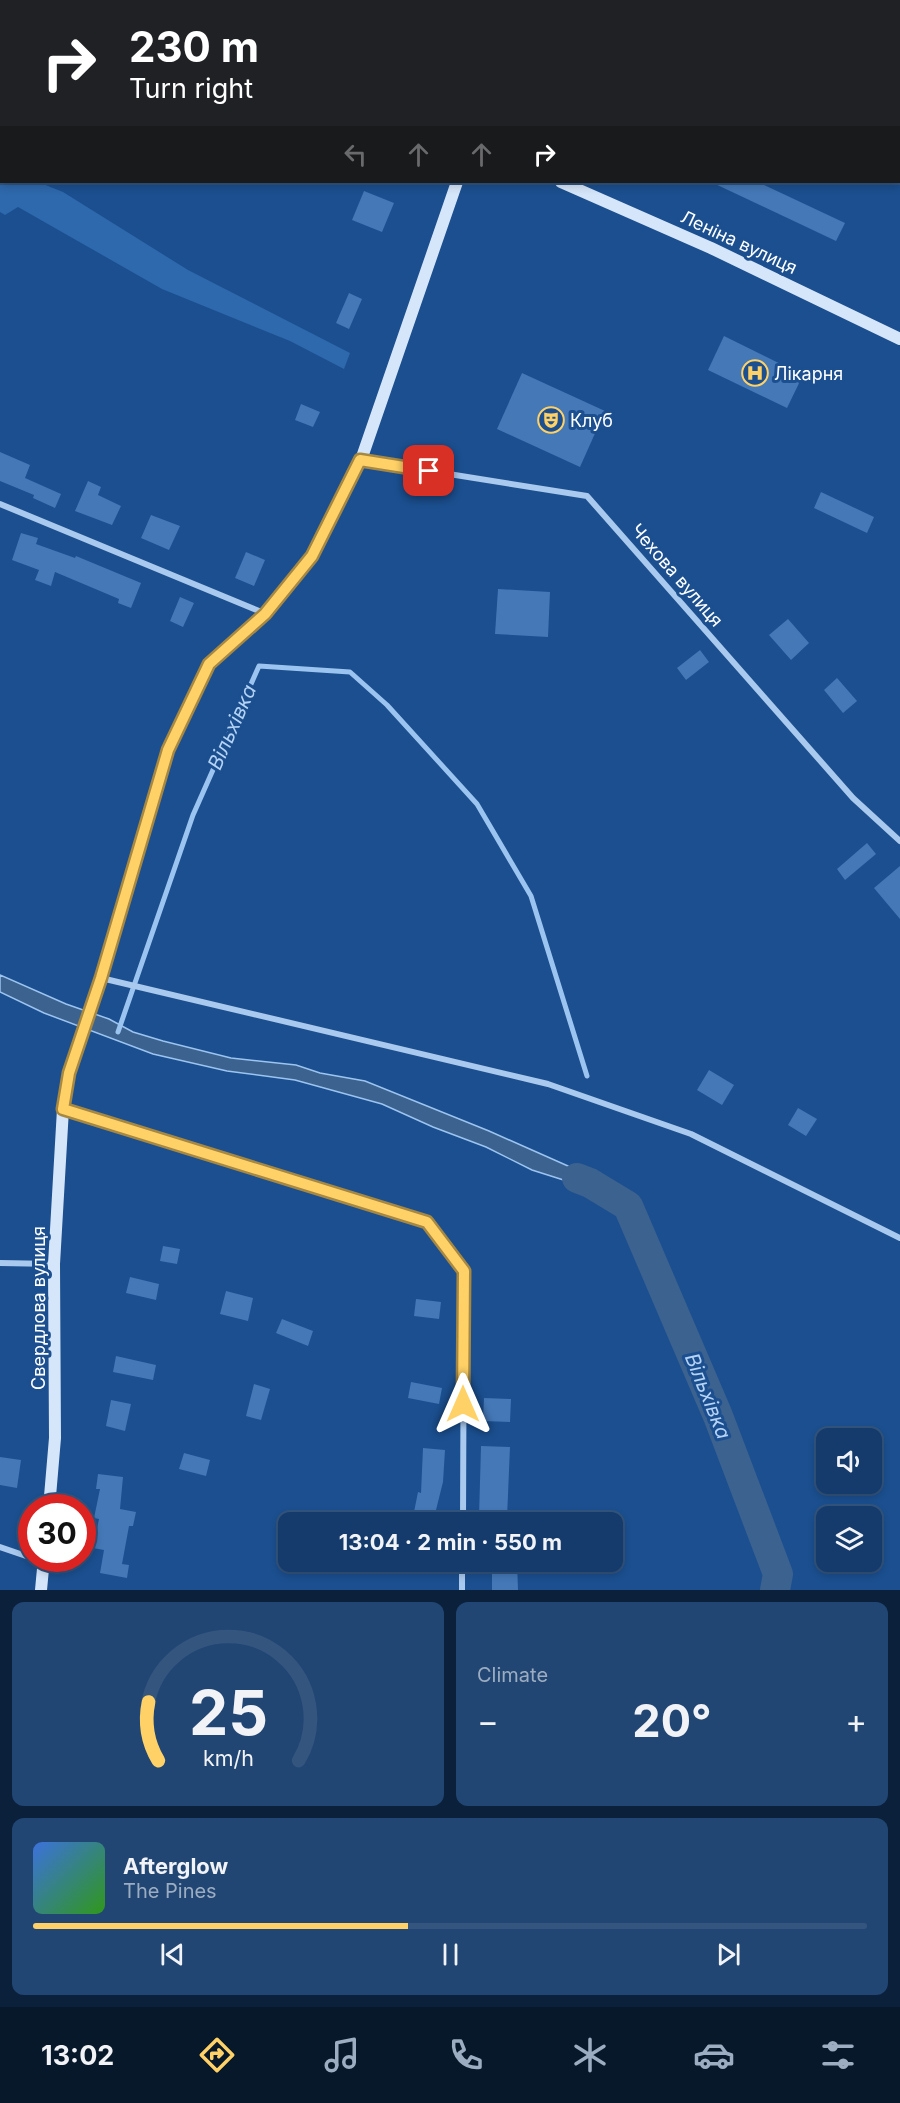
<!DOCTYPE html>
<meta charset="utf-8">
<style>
body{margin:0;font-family:Inter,sans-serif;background:#214673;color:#f1f3f6;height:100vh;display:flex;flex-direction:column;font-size:22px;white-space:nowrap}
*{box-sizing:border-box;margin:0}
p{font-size:20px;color:#9dadc1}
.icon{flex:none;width:33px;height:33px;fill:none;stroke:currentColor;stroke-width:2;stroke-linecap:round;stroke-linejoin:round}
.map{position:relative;height:1590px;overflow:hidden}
.drawer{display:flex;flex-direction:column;gap:12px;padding:12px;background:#0b203b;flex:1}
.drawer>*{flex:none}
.banner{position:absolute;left:0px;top:0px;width:900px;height:183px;box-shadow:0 3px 9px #0003,0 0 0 2px #33557e;background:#202124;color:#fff;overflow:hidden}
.fabs{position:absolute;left:816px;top:1428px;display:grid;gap:12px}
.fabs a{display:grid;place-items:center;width:66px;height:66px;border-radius:12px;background:#143b6b;box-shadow:0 3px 9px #0003,0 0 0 2px #33557e;font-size:30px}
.speed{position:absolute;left:18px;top:1494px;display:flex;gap:12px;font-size:30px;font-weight:700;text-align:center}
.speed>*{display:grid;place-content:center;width:78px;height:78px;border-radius:50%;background:#143b6b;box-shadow:0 3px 9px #0003,0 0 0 2px #33557e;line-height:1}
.speed .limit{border:9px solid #d22;background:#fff;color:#111}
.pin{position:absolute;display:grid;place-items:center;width:51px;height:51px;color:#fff;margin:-26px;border-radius:12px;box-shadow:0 3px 9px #0006}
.me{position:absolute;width:66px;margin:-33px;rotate:0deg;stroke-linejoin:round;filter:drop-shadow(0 0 4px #0008)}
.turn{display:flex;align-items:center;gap:21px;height:126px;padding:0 30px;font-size:27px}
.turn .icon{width:78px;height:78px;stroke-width:2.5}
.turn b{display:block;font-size:42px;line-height:51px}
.lanes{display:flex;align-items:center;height:57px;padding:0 30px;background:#0003;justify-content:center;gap:30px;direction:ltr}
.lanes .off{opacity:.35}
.big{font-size:45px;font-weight:700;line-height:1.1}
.drawer .widget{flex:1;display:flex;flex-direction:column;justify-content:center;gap:9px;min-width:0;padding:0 21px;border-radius:12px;background:#214673}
.drawer .dial{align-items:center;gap:0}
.dial svg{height:156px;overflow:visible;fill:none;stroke:#33557e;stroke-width:7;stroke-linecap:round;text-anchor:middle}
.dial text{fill:#f1f3f6;stroke:none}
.song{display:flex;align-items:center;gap:18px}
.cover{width:72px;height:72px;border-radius:9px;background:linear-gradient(135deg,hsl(220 70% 55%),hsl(110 70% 35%))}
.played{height:6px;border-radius:3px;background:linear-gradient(90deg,#ffd166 45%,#33557e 45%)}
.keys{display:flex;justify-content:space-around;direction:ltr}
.heat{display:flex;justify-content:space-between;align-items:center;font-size:33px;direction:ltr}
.drawer .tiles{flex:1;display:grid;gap:12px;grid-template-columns:1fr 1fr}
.widget:last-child{grid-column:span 2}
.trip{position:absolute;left:278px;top:1512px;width:345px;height:60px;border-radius:12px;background:#143b6b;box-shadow:0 3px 9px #0003,0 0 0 2px #33557e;font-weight:700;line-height:60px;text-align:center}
.tab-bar{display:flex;height:96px;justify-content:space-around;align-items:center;background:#08182b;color:#9dadc1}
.tab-bar .icon{width:42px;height:42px}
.tab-bar .current{color:#ffd166}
.tab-bar b{font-size:27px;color:#f1f3f6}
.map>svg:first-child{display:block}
.green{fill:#2e69ad}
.water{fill:#3c6290;stroke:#9cc4f0;stroke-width:1.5}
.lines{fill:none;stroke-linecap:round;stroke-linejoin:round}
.stream{stroke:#9cc4f0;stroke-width:5}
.river{stroke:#3c6290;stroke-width:30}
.building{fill:#4478b7}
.street{stroke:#a9c9ee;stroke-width:6}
.secondary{stroke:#d6e6fa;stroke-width:12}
.route-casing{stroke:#a68842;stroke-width:15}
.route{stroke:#ffd166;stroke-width:10}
.labels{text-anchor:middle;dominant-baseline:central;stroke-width:6;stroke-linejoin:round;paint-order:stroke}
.street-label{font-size:18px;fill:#fff;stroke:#1b4f8f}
.poi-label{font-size:18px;fill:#fff;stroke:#1b4f8f;text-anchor:start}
.water-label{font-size:20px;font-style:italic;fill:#b5d3f5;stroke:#1b4f8f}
</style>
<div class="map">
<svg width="900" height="1590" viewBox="0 0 900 1590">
<rect width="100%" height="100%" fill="#1b4f8f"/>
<polygon class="green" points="0,165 2,182 38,182 63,192 188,270 350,353 344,369 290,341 162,289 18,207 5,215 0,212"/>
<polygon class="water" points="0,975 66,1004 109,1019 133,1032 163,1041 231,1058 296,1065 320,1073 365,1081 489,1131 595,1178 617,1191 609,1201 573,1183 532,1170 486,1147 433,1127 382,1104 295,1080 227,1071 153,1054 44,1013 0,992"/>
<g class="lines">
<polyline class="stream" points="118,1032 193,815 259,666 350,672 387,705 477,804 531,896 587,1076"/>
<polyline class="river" points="577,1178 590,1183 628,1206 718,1416 778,1574 775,1590"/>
</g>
<g class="building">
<polygon points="711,182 758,182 845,223 836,241"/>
<polygon points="364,191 394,203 382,232 352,220"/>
<polygon points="349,293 362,299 349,329 336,323"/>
<polygon points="724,336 803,375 787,408 708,370"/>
<polygon points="522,373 605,411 580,467 497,429"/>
<polygon points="301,404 320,412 313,427 295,420"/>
<polygon points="0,452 30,465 25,478 61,494 55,508 33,498 34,495 0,481"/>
<polygon points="88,481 101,487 98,495 121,506 112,525 75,511"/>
<polygon points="821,492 874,517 867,533 814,508"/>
<polygon points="151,515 180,526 169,550 141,538"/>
<polygon points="21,533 38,538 36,544 75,558 76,556 141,583 131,608 118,603 119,599 55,572 51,586 35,580 39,570 12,560"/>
<polygon points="246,552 265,560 254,586 235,578"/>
<polygon points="498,589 550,592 548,637 495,634"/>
<polygon points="180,597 194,603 183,627 170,621"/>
<polygon points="788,619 809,643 791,660 769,635"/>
<polygon points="700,650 709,662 686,680 677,668"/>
<polygon points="837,678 857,701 843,713 824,690"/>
<polygon points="867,843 876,854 845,880 837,869"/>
<polygon points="900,866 900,919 874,888"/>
<polygon points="709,1070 734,1085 722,1105 697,1090"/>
<polygon points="798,1108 817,1119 806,1136 788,1125"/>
<polygon points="163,1246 180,1249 177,1264 160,1261"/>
<polygon points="130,1277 159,1284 156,1300 126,1293"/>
<polygon points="226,1291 253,1298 248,1321 220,1314"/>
<polygon points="416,1299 441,1302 439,1319 414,1316"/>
<polygon points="282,1319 313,1331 308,1346 276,1333"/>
<polygon points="116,1356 156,1365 153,1380 113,1372"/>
<polygon points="411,1382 442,1388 439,1404 408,1398"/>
<polygon points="254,1384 270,1389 261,1420 246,1416"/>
<polygon points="484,1398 511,1399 510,1422 483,1421"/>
<polygon points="111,1400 131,1404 125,1431 106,1426"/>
<polygon points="481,1446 510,1447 507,1518 479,1517"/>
<polygon points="423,1448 445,1450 443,1482 433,1522 412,1522 418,1492 421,1493"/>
<polygon points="184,1453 210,1460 206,1476 179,1469"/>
<polygon points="0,1457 21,1460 17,1488 0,1485"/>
<polygon points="98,1474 123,1477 120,1509 136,1512 133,1526 129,1526 122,1564 129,1565 127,1578 100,1573 104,1550 93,1548 99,1519 94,1518 100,1489 96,1489"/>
<polygon points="492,1562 517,1562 518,1590 492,1590"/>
</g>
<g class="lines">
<g class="street">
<polyline points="898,167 900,168"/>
<polyline points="361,460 587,496 853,798 900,841"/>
<polyline points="0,504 264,613"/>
<polyline points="101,978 548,1084 691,1134 900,1238"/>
<polyline points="63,1109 427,1222 464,1271 463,1522"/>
<polyline points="0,1263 54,1264"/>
<polyline points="0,1547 32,1558"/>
<polyline points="462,1590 462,1562"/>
</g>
<g class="secondary">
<polyline points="351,0 354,2"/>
<polyline points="453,0 453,2"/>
<polyline points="561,182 711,248 900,339"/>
<polyline points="49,1508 55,1438 54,1264 63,1109 69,1073 101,978 168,750 209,664 265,614 312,557 361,460 457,182"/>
<polyline points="41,1590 44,1558"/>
</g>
</g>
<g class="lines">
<g class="route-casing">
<polyline id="route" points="429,471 360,460 312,556 265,614 209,664 168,750 101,978 69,1073 63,1109 427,1222 464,1271 463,1404"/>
</g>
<use href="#route" class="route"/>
</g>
<defs>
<g id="hospital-ring" transform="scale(1.35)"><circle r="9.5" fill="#1b4f8f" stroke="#ffd166" stroke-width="1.5"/><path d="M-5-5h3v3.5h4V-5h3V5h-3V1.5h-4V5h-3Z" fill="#ffd166"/></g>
<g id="theatre-ring" transform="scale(1.35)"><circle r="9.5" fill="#1b4f8f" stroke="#ffd166" stroke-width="1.5"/><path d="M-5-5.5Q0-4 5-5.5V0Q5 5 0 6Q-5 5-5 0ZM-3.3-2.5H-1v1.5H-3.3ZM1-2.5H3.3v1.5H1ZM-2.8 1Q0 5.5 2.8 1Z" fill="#ffd166"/></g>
</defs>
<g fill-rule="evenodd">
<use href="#hospital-ring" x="755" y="373"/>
<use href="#theatre-ring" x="551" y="420"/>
</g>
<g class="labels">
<g class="street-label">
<text transform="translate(739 242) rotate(25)">Леніна вулиця</text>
<text transform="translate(677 575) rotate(49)">Чехова вулиця</text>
<text transform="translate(38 1308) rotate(-90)">Свердлова вулиця</text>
</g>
<g class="poi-label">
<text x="774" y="373">Лікарня</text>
<text x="570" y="420">Клуб</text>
</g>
<g class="water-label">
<text transform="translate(232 727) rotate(-66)">Вільхівка</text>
<text transform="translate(708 1396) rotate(68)">Вільхівка</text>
</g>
</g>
</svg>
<div class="fabs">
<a><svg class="icon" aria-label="sound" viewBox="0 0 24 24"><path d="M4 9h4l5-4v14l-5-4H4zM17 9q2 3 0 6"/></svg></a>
<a><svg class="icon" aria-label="layers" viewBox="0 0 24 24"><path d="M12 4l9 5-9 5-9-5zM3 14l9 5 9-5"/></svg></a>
</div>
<div class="speed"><div class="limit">30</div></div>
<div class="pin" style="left:429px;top:471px;background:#d93025"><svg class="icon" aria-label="arrive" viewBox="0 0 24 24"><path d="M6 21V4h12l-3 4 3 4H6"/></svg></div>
<svg class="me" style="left:463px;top:1404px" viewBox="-20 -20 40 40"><path d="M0-17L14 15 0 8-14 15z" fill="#ffd166" stroke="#fff" stroke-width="4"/></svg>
<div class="trip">13:04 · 2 min · 550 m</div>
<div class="banner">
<div class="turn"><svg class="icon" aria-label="right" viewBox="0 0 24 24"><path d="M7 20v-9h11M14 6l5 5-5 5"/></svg><div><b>230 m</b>Turn right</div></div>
<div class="lanes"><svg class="icon off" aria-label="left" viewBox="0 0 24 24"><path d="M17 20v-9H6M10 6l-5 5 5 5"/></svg><svg class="icon off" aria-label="ahead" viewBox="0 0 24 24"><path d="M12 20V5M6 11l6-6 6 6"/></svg><svg class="icon off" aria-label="ahead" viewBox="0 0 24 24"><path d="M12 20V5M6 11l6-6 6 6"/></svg><svg class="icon" aria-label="right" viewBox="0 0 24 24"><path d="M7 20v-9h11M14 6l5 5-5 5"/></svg></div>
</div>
</div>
<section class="drawer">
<div class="tiles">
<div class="widget dial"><svg viewBox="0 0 100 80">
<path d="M14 69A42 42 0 1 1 86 69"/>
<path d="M14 69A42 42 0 0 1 9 39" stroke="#ffd166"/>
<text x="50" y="56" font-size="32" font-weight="700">25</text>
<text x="50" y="72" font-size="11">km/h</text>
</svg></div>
<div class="widget"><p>Climate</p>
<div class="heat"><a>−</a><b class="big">20°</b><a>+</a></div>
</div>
<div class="widget">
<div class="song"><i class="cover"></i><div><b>Afterglow</b><p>The Pines</p></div></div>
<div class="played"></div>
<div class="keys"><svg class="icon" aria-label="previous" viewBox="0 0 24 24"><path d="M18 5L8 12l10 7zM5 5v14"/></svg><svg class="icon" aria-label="pause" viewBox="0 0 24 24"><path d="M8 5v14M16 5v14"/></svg><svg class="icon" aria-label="next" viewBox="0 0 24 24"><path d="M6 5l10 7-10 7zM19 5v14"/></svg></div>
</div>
</div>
</section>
<nav class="tab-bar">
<b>13:02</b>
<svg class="icon current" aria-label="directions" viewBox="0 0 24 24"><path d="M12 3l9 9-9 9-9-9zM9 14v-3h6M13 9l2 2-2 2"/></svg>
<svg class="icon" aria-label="music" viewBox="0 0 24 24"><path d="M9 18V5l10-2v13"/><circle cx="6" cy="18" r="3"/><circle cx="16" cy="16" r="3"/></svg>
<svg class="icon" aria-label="phone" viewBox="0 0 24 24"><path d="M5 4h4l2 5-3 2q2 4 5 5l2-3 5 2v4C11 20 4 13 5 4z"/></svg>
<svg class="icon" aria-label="climate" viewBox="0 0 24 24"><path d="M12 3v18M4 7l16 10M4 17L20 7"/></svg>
<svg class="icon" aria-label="car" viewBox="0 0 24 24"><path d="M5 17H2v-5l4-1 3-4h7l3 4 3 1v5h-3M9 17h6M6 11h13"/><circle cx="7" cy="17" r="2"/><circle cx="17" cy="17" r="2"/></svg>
<svg class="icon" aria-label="filters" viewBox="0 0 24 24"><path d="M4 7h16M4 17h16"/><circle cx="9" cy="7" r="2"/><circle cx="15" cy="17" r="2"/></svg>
</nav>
